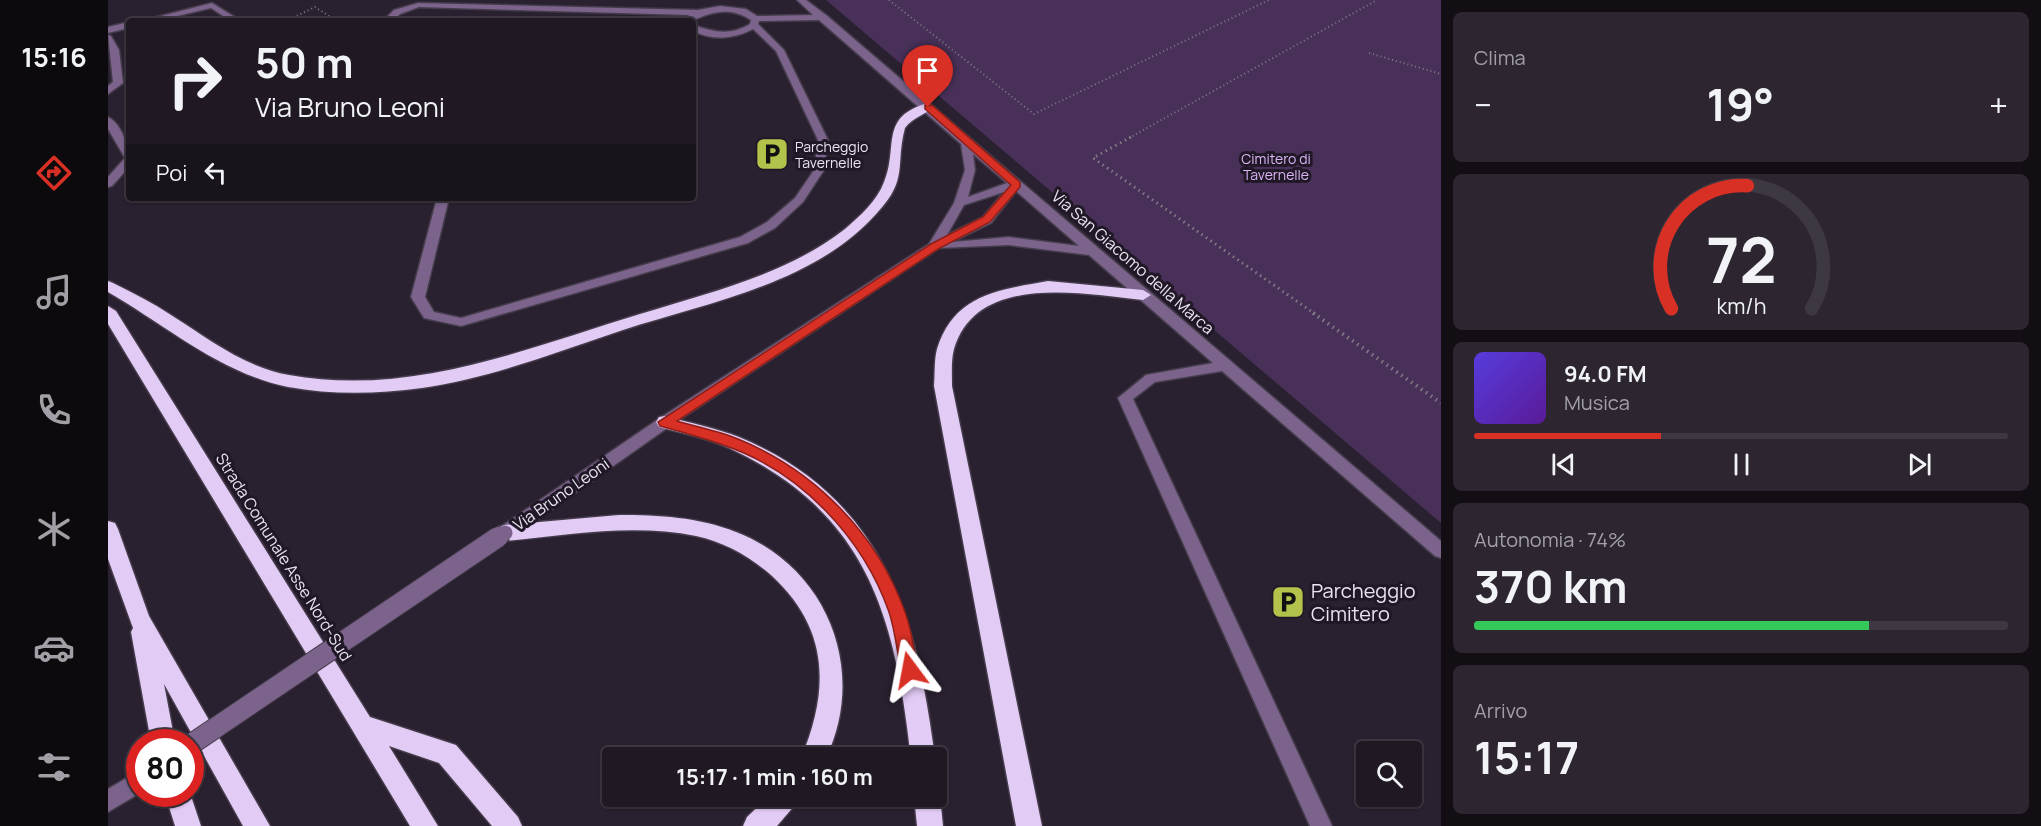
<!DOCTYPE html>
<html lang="it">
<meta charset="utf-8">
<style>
body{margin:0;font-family:Manrope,sans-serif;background:#2d2631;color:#f1f3f6;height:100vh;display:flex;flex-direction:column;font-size:22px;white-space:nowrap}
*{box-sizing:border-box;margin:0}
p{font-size:20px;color:#a2a0a6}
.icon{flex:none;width:33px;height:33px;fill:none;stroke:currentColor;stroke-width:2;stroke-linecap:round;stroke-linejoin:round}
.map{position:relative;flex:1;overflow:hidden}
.panel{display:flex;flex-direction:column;gap:12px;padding:12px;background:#120e14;width:600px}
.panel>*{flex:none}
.banner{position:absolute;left:18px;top:18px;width:570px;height:183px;border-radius:6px;box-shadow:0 2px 4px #0004,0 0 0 2px #3d3841;background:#201924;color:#f1f3f6;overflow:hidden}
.tools{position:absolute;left:1248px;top:741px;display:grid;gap:12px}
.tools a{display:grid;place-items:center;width:66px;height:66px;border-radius:6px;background:#201924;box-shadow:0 2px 4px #0004,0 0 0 2px #3d3841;font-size:30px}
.speed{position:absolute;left:18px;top:729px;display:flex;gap:12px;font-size:30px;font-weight:700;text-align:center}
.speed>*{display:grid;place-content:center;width:78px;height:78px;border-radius:50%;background:#201924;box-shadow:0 2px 4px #0004,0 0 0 2px #3d3841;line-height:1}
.speed .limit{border:9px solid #d22;background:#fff;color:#111}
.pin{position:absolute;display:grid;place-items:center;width:51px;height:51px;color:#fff;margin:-62px -26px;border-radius:50% 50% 50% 0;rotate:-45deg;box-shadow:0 0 6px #0007}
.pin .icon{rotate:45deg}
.me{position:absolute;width:66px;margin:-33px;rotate:347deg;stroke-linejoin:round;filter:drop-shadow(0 0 4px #0008)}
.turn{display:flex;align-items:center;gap:21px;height:126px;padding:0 30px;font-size:27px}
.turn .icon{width:78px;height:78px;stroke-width:2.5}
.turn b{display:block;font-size:42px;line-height:51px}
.then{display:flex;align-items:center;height:57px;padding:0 30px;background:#0003;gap:12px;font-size:22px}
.big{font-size:45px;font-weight:700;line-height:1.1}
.panel .tile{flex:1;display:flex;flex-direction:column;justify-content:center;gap:9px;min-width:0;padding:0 21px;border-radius:9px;background:#2d2631}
.panel .dial{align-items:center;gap:0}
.dial svg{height:156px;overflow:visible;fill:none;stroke:#3d3841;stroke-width:7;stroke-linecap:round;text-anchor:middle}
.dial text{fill:#f1f3f6;stroke:none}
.song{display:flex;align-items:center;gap:18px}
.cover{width:72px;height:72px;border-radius:9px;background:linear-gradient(135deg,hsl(250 70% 55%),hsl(270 70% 35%))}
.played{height:6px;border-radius:3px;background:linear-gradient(90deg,#d93025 35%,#3d3841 35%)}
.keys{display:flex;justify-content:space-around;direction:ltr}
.heat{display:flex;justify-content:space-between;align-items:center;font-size:33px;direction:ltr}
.charge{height:9px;border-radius:4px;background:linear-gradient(90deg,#34c759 74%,#3d3841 0)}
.trip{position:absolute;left:494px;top:747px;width:345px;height:60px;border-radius:6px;background:#201924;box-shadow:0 2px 4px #0004,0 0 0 2px #3d3841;font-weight:700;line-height:60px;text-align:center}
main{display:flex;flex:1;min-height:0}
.tabs{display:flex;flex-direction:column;width:108px;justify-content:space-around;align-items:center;background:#0d0a0e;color:#a2a0a6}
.tabs .icon{width:42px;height:42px}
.tabs .selected{color:#d93025}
.tabs b{font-size:27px;color:#f1f3f6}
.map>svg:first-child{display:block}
.green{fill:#483058}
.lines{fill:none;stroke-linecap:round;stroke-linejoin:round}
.minor-casing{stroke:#453c4b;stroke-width:3}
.highway-casing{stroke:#453c4b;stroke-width:3}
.path-far2{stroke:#817a87;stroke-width:2;stroke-dasharray:1 3;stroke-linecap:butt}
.path-far1{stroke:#817a87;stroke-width:3;stroke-dasharray:1.5 4;stroke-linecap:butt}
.path{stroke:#817a87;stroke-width:4;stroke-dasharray:1.5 4.5;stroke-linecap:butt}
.minor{fill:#7b638c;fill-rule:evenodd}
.highway{fill:#e2cbf4;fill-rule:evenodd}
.minor-bridge-far1-casing{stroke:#453c4b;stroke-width:18;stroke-linecap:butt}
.minor-bridge-casing{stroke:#453c4b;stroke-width:22;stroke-linecap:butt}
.minor-bridge-far1{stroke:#7b638c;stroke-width:15}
.minor-bridge{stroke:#7b638c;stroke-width:20}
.route{fill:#d93025;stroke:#8d1f18;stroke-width:1.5}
.labels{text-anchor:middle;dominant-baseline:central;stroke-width:6;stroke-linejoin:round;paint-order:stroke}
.far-poi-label{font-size:14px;fill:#eae4ef;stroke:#201826;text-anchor:start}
.far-park-label{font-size:14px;fill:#dab4f5;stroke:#201826}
.street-label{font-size:16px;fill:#eae4ef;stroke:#201826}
.near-poi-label{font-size:20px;fill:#eae4ef;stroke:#201826;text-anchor:start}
</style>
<main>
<nav class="tabs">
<b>15:16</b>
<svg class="icon selected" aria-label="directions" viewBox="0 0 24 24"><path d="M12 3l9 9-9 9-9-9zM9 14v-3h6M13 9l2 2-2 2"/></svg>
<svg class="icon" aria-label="music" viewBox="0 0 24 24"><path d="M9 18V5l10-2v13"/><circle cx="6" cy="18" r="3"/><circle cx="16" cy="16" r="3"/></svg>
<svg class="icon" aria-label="phone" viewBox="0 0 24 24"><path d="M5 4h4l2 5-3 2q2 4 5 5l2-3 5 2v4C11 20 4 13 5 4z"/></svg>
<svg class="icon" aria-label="climate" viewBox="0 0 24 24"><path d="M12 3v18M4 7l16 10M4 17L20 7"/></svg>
<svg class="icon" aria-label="car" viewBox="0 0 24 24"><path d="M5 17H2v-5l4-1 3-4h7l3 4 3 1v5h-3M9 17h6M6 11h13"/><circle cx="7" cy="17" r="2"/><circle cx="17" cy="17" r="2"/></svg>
<svg class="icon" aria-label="filters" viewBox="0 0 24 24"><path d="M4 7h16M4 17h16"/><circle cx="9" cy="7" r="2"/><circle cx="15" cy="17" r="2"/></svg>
</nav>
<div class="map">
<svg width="1333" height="826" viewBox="0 0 1333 826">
<rect width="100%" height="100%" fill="#2a2130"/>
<polygon class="green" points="718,0 1333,0 1333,523"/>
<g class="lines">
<g class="minor-casing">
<g id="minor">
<path d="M689 0H698L718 15 1333 541V558L1327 556 1114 371 1047 382 1025 399 1224 826H1202L1010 398 1038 375 1105 363 981 255 901 245 831 248 562 426 403 538 397 540 391 538 389 533 391 528 552 418 821 244 846 203 857 170 853 144 711 20 651 21 650 24 676 50 720 140 716 170 695 202 667 228 640 243 353 326 316 318 303 297 329 198H341L317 297 326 312 353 318 632 237 659 222 687 198 706 170 710 140 668 51 645 29C626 39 605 41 585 31V25C606 32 622 36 642 24L643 20C622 6 604 12 583 21L579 18 581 15 311 7 292 14 284 21H275L286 10 310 3 590 10 612 6 638 9 649 16 705 15ZM865 154 899 183 860 197 867 170ZM908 191 971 246 901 237 844 242 883 223ZM896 192 875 217 839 235 856 205Z"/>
<polygon points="104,3 133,21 123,21 103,8 48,21 33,21"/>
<polygon points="21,22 21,28 0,33 0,27"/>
<polygon points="0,35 3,36 11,50 15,83 0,94 0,86 5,82"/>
<path d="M0 117C16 125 21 151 21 167L4 186 0 187V177L17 158 0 129Z"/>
<polygon points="32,770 32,793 0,812 0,789"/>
</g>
</g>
<g class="highway-casing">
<g id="highway">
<path d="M820 103 826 107C817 115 805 117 797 128 787 165 801 179 769 213 706 284 601 302 515 330 449 352 383 378 314 388 269 394 224 395 180 387 112 373 59 326 0 292V281L5 283C25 293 45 303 63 315 101 339 136 367 181 375 303 397 417 349 532 314 602 292 678 275 737 229 752 216 769 201 776 182 791 147 770 117 820 103Z"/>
<path d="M940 281 1035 290 1043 295 1035 300C975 294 869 272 846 349 843 360 844 374 844 386L934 826H908L826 386C827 374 826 360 829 349 846 294 891 290 940 281Z"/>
<polygon points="0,306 8,311 262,717 348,745 410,817 414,826 384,826 331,763 281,746 330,826 302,826 0,324"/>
<path d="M557 416C582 423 608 428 631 437 775 497 809 617 827 758H803C787 616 760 513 621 448 599 438 574 433 551 427L548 422 551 417Z"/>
<path d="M511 515C551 515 590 517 628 532 719 567 760 670 718 758H693C722 689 721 628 663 575 641 556 616 542 588 536 526 523 459 535 397 541L390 539 387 533 390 527 397 525Z"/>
<polygon points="0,521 7,523 10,529 41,616 162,826 135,826 56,684 67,742 43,742 23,632 25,628 0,559"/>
<polygon points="828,787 832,796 835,826 809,826 806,796 828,796"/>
<polygon points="57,794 82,793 93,826 67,826"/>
<polygon points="661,796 691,796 687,805 669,826 635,826 639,817"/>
</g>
</g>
<g class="path-far2">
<polyline points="781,0 926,114 1161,0"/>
<polyline points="178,21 207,7 229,21"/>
<polyline points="1261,53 1333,74"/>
<polyline points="1021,138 1269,0"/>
</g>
<polyline class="path-far1" points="1023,137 985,158 1207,314"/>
<polyline class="path" points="1205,313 1333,403"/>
<use href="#minor" class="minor"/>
<use href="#highway" class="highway"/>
<g class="minor-bridge-far1-casing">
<polyline id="minor-bridge-far1" points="388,539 397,533"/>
</g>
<g class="minor-bridge-casing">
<polyline id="minor-bridge" points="82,745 390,537"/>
</g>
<use href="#minor-bridge-far1" class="minor-bridge-far1"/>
<use href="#minor-bridge" class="minor-bridge"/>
</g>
<path class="route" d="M817 105H824L912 182V187L882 222 830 249 569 421C589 427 611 431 630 439 708 471 769 534 797 612 804 631 806 652 811 670L808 676 802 678 796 676 793 670C789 651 787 630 781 612 755 538 693 472 618 446 596 438 574 432 552 426L550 422 823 244 875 217 903 185 817 109Z"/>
<defs>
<g id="parking-square" transform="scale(1.725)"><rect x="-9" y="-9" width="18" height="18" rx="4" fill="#b3c24b" stroke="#201826"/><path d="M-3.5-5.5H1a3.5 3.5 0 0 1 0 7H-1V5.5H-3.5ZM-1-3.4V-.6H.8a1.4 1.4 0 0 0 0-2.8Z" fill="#111"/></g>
</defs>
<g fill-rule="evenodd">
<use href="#parking-square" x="664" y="154"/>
<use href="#parking-square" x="1180" y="602"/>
</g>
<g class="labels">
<g class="far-poi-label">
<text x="687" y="146">Parcheggio<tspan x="687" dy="16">Tavernelle</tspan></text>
</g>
<g class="far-park-label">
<text x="1168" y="158">Cimitero di<tspan x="1168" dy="16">Tavernelle</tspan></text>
</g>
<g class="street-label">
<text transform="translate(1025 262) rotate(41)">Via San Giacomo della Marca</text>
<text transform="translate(453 494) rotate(-35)">Via Bruno Leoni</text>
<text transform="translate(176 557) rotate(58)">Strada Comunale Asse Nord-Sud</text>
</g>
<g class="near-poi-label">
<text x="1203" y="590">Parcheggio<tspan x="1203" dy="23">Cimitero</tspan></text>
</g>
</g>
</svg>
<div class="tools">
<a><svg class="icon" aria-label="search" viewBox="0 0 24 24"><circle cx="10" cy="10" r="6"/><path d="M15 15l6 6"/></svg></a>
</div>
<div class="speed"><div class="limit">80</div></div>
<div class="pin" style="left:820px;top:107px;background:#d93025"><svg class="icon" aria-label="arrive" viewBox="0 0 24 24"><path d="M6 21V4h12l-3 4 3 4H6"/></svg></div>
<svg class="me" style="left:802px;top:670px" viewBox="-20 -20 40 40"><path d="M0-17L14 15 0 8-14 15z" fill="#d93025" stroke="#fff" stroke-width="4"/></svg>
<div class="trip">15:17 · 1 min · 160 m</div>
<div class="banner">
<div class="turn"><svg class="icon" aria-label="right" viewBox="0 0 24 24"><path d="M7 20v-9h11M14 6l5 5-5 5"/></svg><div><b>50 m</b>Via Bruno Leoni</div></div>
<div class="then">Poi<svg class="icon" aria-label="left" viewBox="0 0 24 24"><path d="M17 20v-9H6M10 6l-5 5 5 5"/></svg></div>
</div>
</div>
<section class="panel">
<div class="tile"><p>Clima</p>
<div class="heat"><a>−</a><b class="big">19°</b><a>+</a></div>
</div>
<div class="tile dial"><svg viewBox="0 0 100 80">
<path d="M14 69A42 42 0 1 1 86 69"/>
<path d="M14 69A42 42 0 0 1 53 6" stroke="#d93025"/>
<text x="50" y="56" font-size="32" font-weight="700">72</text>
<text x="50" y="72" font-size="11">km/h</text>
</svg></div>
<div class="tile">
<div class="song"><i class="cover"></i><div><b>94.0 FM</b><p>Musica</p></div></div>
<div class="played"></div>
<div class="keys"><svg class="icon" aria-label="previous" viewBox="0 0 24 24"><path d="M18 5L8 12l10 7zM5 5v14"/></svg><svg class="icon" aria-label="pause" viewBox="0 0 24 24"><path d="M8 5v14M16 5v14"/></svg><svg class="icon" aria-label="next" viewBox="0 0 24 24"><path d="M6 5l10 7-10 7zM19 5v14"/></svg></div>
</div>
<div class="tile"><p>Autonomia · 74%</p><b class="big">370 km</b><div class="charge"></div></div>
<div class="tile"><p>Arrivo</p><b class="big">15:17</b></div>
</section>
</main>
